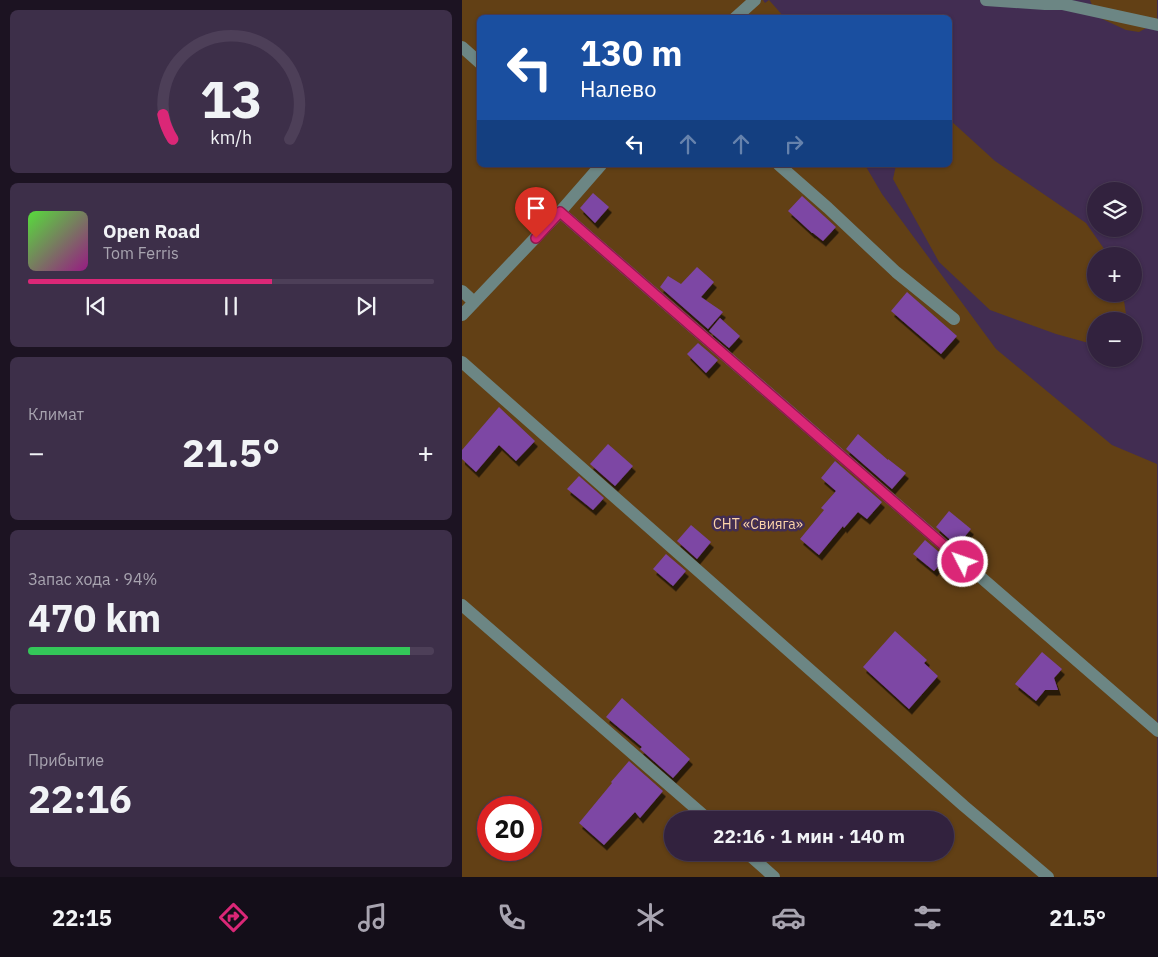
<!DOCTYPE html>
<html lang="ru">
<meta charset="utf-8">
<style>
body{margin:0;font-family:"IBM Plex Sans",sans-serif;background:#3d2f49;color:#f1f3f6;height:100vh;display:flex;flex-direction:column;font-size:19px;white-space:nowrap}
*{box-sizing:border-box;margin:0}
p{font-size:16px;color:#a8a4b0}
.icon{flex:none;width:28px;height:28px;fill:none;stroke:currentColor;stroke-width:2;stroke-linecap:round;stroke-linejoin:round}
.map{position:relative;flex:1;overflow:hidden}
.drawer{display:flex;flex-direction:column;gap:10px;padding:10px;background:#1c1322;width:462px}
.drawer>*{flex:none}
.top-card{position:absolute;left:15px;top:15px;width:475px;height:152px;border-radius:8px;box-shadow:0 1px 4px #0004,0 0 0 1px #4d3f58;background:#1a4fa0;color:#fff;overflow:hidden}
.fabs{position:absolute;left:625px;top:182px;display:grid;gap:10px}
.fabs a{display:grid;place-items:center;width:55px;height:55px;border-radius:50%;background:#32223e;box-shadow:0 1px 4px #0004,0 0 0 1px #4d3f58;font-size:25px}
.speed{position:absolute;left:15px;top:796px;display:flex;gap:10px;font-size:25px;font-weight:700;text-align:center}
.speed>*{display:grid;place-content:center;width:65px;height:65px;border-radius:50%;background:#32223e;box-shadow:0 1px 4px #0004,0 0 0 1px #4d3f58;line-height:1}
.speed .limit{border:8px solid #d22;background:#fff;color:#111}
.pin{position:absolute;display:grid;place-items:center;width:42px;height:42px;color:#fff;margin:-51px -21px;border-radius:50% 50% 50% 0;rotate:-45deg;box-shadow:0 0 5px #0007}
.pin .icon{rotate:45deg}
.me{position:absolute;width:55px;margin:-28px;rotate:311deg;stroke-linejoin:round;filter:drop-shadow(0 0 4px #0008)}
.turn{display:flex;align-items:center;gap:18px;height:105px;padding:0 20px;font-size:22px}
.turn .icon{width:65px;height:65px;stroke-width:2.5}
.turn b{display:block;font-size:35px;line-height:42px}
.lanes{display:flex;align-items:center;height:48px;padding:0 20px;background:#0003;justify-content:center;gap:25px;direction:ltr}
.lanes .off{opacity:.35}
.big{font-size:38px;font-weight:800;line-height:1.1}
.drawer .tile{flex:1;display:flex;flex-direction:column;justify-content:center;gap:8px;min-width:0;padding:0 18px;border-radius:8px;background:#3d2f49}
.drawer .dial{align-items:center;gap:0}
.dial svg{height:130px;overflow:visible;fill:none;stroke:#4d3f58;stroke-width:7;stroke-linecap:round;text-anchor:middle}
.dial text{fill:#f1f3f6;stroke:none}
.song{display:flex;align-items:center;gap:15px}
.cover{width:60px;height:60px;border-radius:8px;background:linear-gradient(135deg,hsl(110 70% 55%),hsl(310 70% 35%))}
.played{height:5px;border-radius:2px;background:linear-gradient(90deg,#db2777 60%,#4d3f58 60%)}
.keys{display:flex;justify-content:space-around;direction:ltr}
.heat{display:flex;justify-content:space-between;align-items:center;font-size:28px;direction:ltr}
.charge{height:8px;border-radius:4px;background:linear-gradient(90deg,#34c759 94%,#4d3f58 0)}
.trip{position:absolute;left:202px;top:811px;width:290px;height:50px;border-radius:25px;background:#32223e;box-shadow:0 1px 4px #0004,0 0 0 1px #4d3f58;font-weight:800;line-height:50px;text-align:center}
.tab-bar{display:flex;height:80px;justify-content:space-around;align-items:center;background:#140e19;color:#a8a4b0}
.tab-bar .icon{width:35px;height:35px}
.tab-bar .active{color:#db2777}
.tab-bar b{font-size:22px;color:#f1f3f6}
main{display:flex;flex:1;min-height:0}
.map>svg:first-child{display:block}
.green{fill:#624015;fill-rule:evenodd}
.building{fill:#7d46a4;filter:url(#shadow)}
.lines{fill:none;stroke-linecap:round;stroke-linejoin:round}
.minor{stroke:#6c8684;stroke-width:12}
.route-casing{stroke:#8e194d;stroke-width:12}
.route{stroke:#db2777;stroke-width:9}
.labels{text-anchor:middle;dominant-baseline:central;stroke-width:5;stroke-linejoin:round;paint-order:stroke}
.park-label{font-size:14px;fill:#fcd4a9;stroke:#422d52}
</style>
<main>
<section class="drawer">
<div class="tile dial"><svg viewBox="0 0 100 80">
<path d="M14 69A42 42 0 1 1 86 69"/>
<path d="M14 69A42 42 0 0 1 8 54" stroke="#db2777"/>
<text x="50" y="56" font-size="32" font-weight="700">13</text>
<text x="50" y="72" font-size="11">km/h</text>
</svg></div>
<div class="tile">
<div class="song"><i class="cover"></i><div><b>Open Road</b><p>Tom Ferris</p></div></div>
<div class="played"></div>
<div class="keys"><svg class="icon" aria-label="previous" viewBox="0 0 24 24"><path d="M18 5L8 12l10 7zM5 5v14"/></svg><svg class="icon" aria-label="pause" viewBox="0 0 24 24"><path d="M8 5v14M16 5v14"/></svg><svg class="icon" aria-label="next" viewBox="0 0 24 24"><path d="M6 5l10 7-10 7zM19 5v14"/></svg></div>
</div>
<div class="tile"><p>Климат</p>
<div class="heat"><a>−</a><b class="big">21.5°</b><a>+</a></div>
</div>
<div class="tile"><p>Запас хода · 94%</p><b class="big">470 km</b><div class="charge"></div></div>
<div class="tile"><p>Прибытие</p><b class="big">22:16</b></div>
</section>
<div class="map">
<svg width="696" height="877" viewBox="0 0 696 877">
<defs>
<filter id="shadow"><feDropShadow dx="3" dy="5.5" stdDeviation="0" flood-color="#0009"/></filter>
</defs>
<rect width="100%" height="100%" fill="#422d52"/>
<g class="green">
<path d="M0 0H301L303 3 307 0 322 17 18 18V165H403L420 194 534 349 650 445 695 464V877H0ZM26 808H69V850H26ZM211 820H484V852H211Z"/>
<polygon points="628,0 695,0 695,22 677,32 664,30 636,17 631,8"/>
<polygon points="488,120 533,161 624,223 647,256 634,256 634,294 661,294 665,321 634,321 634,345 594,334 528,310 477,262 431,179 434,165 488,165"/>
</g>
<g class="building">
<polygon points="131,193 147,207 133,223 118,208"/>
<polygon points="340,196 374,227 361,241 351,233 350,233 326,211"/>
<polygon points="235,267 252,282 239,297 261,312 246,329 198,287 206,276 219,284"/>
<polygon points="445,292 495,336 479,354 429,311"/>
<polygon points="258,318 278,336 267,348 247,331"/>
<polygon points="236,343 256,360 244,373 225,354"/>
<polygon points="37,407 73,441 54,461 37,445 14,472 0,459 0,450"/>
<polygon points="396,434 426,460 426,459 444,473 430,489 384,449"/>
<polygon points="146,444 171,466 153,486 128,464"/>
<polygon points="373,461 420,502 405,519 396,512 382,528 381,526 357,555 338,539 362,510 359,508 374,491 359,478"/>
<polygon points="117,476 142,498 131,510 105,489"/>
<polygon points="487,511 509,529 495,546 474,527"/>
<polygon points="229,525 249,542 235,559 215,541"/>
<polygon points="463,540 484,558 472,571 451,554"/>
<polygon points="204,554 224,571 211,586 191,569"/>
<polygon points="433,631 465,660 462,663 476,676 447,709 401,667"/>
<polygon points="580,652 600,669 592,678 596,690 583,690 574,701 553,684"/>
<polygon points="160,698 228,759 211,778 178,749 180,747 144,717"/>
<polygon points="167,761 201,791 178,818 173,812 142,845 117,823 150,783 149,782"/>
</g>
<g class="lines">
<g class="minor">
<polyline points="524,0 583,4 600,4 696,25"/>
<polyline points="273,18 293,0"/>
<polyline points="0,47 18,63"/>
<polyline points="317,165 366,208 434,272 492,319"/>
<polyline points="98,212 696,731"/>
<polyline points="0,291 12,302"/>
<polyline points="0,315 98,212 139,165"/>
<polyline points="0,362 502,806 586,877"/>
<polyline points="0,605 247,820"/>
<polyline points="284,852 312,877"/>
</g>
</g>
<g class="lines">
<g class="route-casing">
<polyline id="route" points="74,238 98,212 501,562"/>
</g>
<use href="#route" class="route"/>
</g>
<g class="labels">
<g class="park-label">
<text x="296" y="524">СНТ «Свияга»</text>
</g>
</g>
</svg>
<div class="fabs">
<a><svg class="icon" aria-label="layers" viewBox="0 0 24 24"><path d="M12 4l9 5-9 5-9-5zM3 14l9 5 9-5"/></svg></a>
<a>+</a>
<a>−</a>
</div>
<div class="speed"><div class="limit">20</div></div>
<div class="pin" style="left:74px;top:238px;background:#d93025"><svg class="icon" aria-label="arrive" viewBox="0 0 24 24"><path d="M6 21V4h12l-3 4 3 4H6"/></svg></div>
<svg class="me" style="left:501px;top:562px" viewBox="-20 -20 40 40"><circle r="17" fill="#db2777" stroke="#fff" stroke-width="3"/><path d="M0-11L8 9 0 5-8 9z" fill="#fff"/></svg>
<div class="trip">22:16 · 1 мин · 140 m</div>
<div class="top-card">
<div class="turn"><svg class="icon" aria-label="left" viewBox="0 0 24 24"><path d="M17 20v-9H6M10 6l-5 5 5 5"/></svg><div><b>130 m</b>Налево</div></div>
<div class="lanes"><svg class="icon" aria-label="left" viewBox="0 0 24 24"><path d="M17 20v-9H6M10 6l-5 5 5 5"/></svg><svg class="icon off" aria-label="ahead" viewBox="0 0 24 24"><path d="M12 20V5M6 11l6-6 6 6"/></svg><svg class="icon off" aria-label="ahead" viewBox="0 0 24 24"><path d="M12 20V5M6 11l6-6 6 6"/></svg><svg class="icon off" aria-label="right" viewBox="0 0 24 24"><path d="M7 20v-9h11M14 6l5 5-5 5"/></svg></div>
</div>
</div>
</main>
<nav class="tab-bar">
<b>22:15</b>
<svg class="icon active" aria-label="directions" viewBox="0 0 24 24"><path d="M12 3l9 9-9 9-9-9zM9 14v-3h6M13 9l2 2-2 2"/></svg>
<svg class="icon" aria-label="music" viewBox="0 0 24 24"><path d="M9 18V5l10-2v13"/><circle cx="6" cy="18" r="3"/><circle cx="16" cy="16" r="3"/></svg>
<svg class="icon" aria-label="phone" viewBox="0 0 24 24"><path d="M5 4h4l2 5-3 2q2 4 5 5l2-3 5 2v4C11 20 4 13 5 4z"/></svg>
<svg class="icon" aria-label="climate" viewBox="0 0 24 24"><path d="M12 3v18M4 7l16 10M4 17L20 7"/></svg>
<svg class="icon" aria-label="car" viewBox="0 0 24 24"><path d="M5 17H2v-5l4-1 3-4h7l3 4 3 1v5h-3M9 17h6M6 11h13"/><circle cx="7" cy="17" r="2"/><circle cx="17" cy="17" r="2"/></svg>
<svg class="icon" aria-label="filters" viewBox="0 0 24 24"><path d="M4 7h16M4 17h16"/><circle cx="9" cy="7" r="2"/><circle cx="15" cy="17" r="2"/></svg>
<b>21.5°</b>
</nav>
